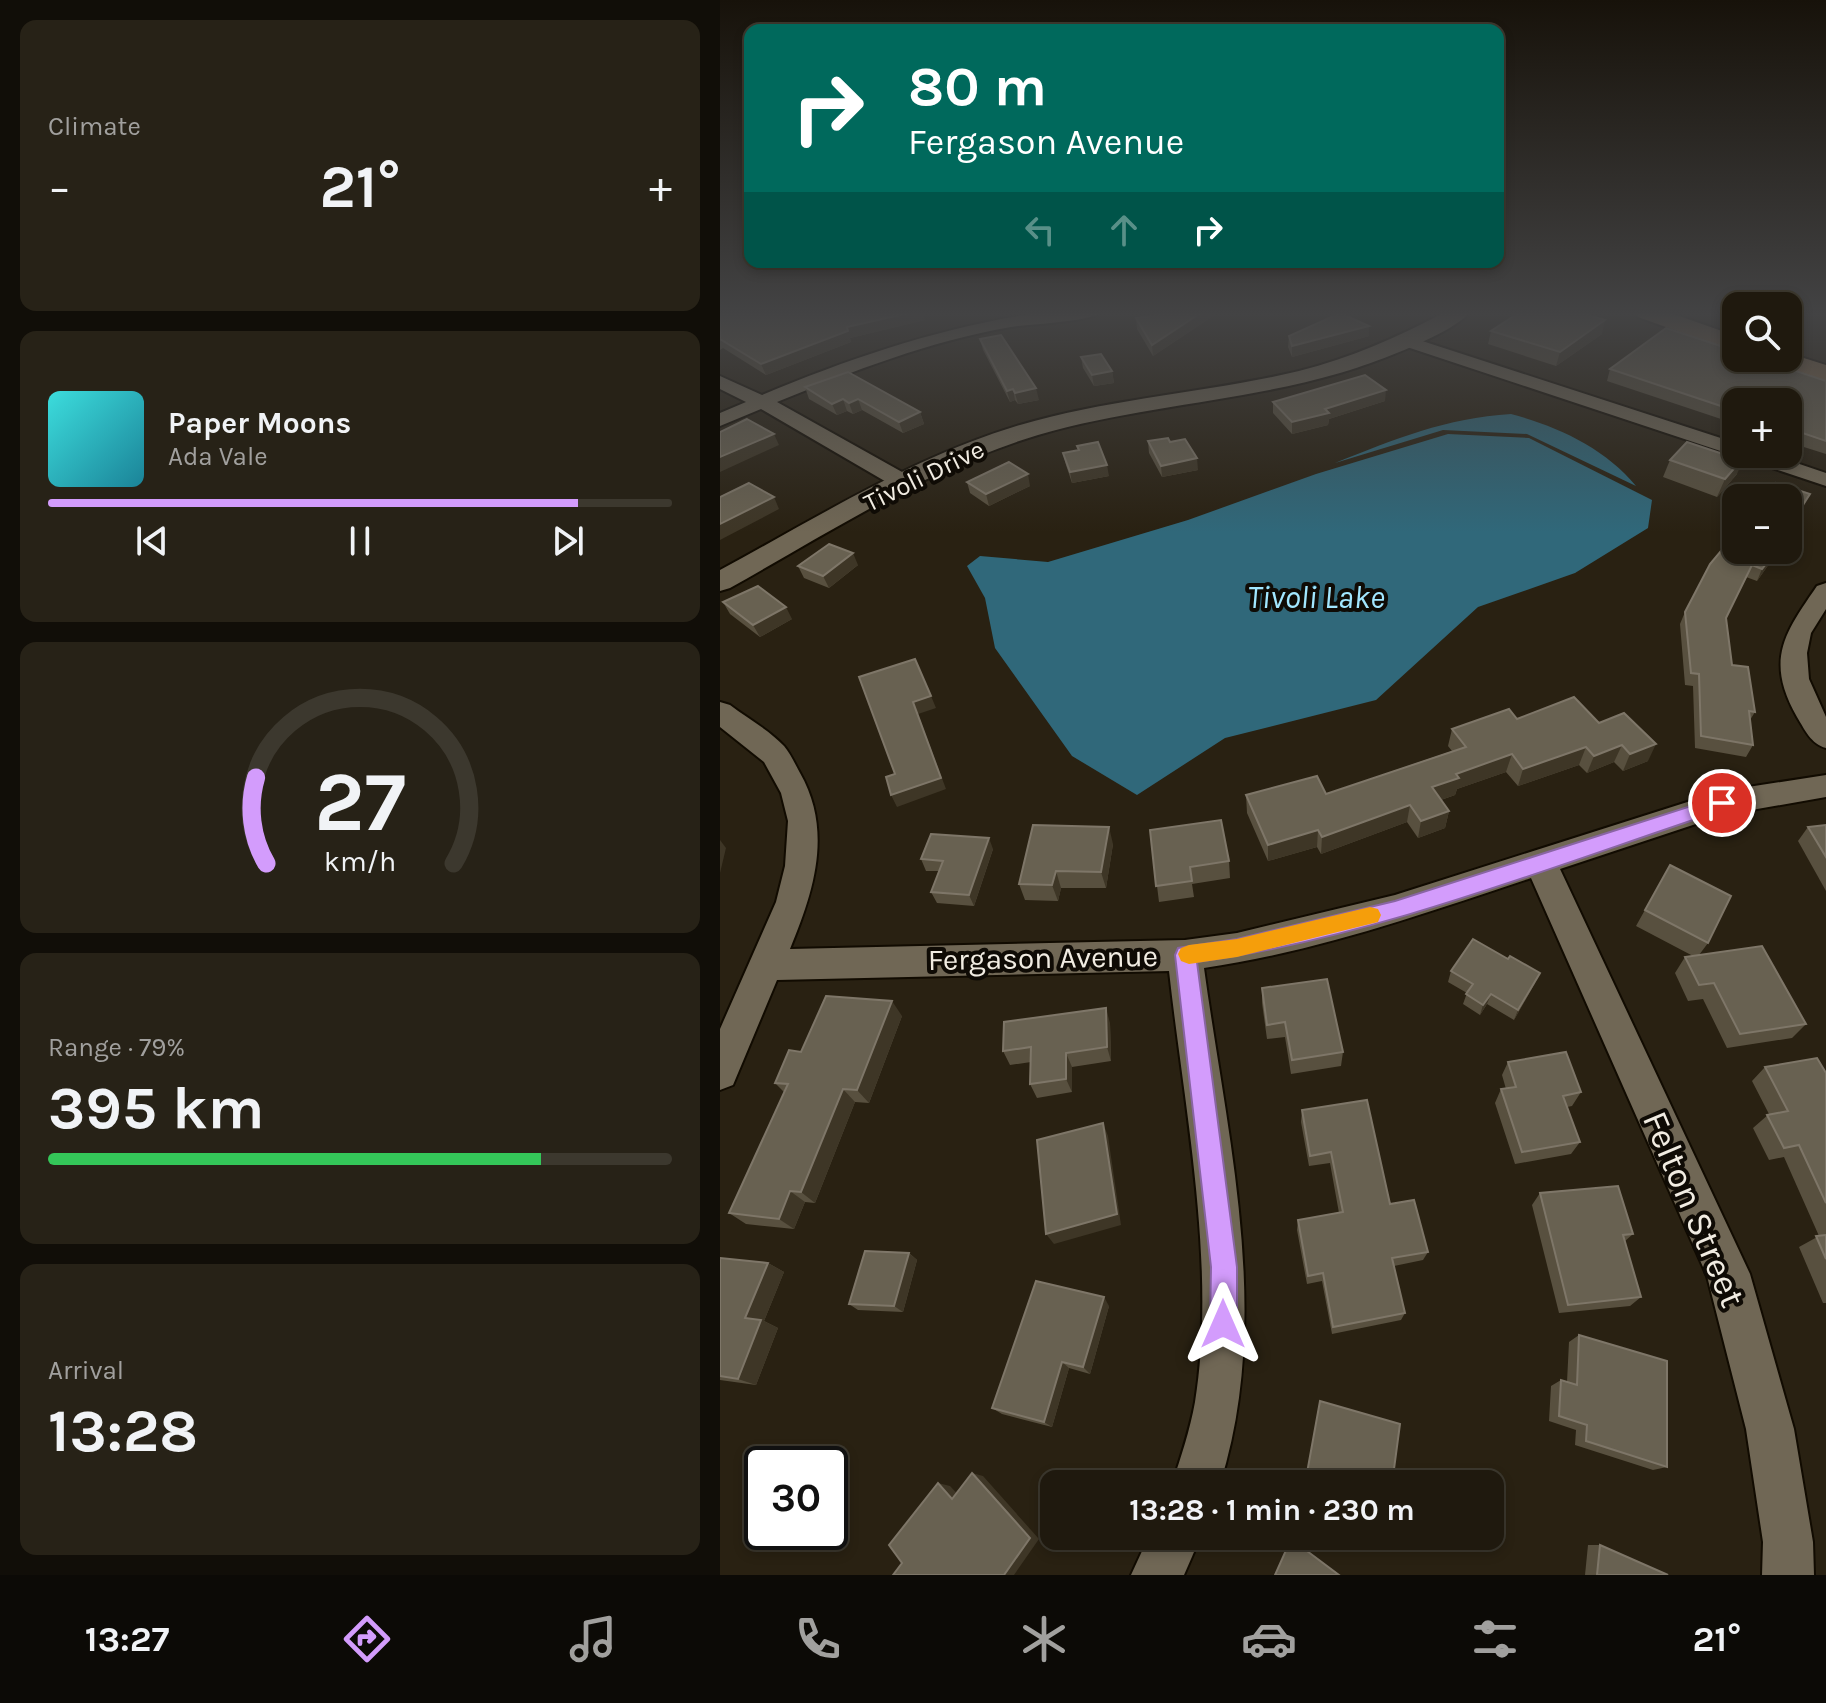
<!DOCTYPE html>
<meta charset="utf-8">
<style>
body{margin:0;font-family:Karla,sans-serif;background:#272217;color:#f1f3f6;height:100vh;display:flex;flex-direction:column;font-size:30px;white-space:nowrap}
*{box-sizing:border-box;margin:0}
p{font-size:26px;color:#a1a09e}
.icon{flex:none;width:44px;height:44px;fill:none;stroke:currentColor;stroke-width:2;stroke-linecap:round;stroke-linejoin:round}
.map{position:relative;flex:1;overflow:hidden}
.drawer{display:flex;flex-direction:column;gap:20px;padding:20px;background:#110e08;width:720px}
.drawer>*{flex:none}
.hud{position:absolute;left:24px;top:24px;width:760px;height:244px;border-radius:16px;box-shadow:0 4px 12px #0003,0 0 0 2px #3c382e;background:#00695c;color:#fff;overflow:hidden}
.controls{position:absolute;left:1002px;top:292px;display:grid;gap:16px}
.controls a{display:grid;place-items:center;width:80px;height:80px;border-radius:16px;background:#1f190e;box-shadow:0 4px 12px #0003,0 0 0 2px #3c382e;font-size:40px}
.speed{position:absolute;left:24px;top:1446px;display:flex;gap:16px;font-size:40px;font-weight:700;text-align:center}
.speed>*{display:grid;place-content:center;width:104px;height:104px;border-radius:50%;background:#1f190e;box-shadow:0 4px 12px #0003,0 0 0 2px #3c382e;line-height:1}
.speed .limit{border:4px solid #111;border-radius:12px;background:#fff;color:#111}
.pin{position:absolute;display:grid;place-items:center;width:68px;height:68px;color:#fff;margin:-34px;border:4px solid #fff;border-radius:50%;box-shadow:0 2px 8px #0007}
.me{position:absolute;width:88px;margin:-44px;rotate:0deg;stroke-linejoin:round;filter:drop-shadow(0 0 6px #0008)}
.turn{display:flex;align-items:center;gap:28px;height:168px;padding:0 32px;font-size:36px}
.turn .icon{width:104px;height:104px;stroke-width:2.5}
.turn b{display:block;font-size:56px;line-height:68px}
.lanes{display:flex;align-items:center;height:76px;padding:0 32px;background:#0003;justify-content:center;gap:40px;direction:ltr}
.lanes .off{opacity:.35}
.big{font-size:60px;font-weight:700;line-height:1.1}
.drawer .widget{flex:1;display:flex;flex-direction:column;justify-content:center;gap:12px;min-width:0;padding:0 28px;border-radius:16px;background:#272217}
.drawer .dial{align-items:center;gap:0}
.dial svg{height:208px;overflow:visible;fill:none;stroke:#3c382e;stroke-width:7;stroke-linecap:round;text-anchor:middle}
.dial text{fill:#f1f3f6;stroke:none}
.song{display:flex;align-items:center;gap:24px}
.cover{width:96px;height:96px;border-radius:12px;background:linear-gradient(135deg,hsl(180 70% 55%),hsl(190 70% 35%))}
.played{height:8px;border-radius:4px;background:linear-gradient(90deg,#d39cfc 85%,#3c382e 85%)}
.keys{display:flex;justify-content:space-around;direction:ltr}
.heat{display:flex;justify-content:space-between;align-items:center;font-size:44px;direction:ltr}
.charge{height:12px;border-radius:6px;background:linear-gradient(90deg,#34c759 79%,#3c382e 0)}
.trip{position:absolute;left:320px;top:1470px;width:464px;height:80px;border-radius:16px;background:#1f190e;box-shadow:0 4px 12px #0003,0 0 0 2px #3c382e;font-weight:700;line-height:80px;text-align:center}
.tabs{display:flex;height:128px;justify-content:space-around;align-items:center;background:#0c0a06;color:#a1a09e}
.tabs .icon{width:56px;height:56px}
.tabs .on{color:#d39cfc}
.tabs b{font-size:36px;color:#f1f3f6}
main{display:flex;flex:1;min-height:0}
.map>svg:first-child{display:block}
.water{fill:#30687a}
.lines{fill:none;stroke-linecap:round;stroke-linejoin:round}
.minor-casing{stroke:#110b01;stroke-width:4}
.tertiary-casing{stroke:#110b01;stroke-width:4}
.secondary-casing{stroke:#110b01;stroke-width:4}
.minor{fill:#706755;fill-rule:evenodd}
.tertiary{fill:#706755;fill-rule:evenodd}
.secondary{fill:#856c4f;fill-rule:evenodd}
.wall{fill:#58503f}
.shaded-wall{fill:#3e3626}
.building{fill:#686151;stroke:#7e7668;stroke-width:2}
.route{fill:#d39cfc;stroke:#8965a4;stroke-width:2}
.slow{fill:#f59e0b}
.labels{text-anchor:middle;dominant-baseline:central;stroke-width:8;stroke-linejoin:round;paint-order:stroke}
.far-street-label{font-size:26px;fill:#f1ece2;stroke:#0f0b05}
.street-label{font-size:30px;fill:#f1ece2;stroke:#0f0b05}
.water-label{font-size:32px;font-style:italic;fill:#a2e7ff;stroke:#0f0b05}
.near-street-label{font-size:36px;fill:#f1ece2;stroke:#0f0b05}
</style>
<main>
<section class="drawer">
<div class="widget"><p>Climate</p>
<div class="heat"><a>−</a><b class="big">21°</b><a>+</a></div>
</div>
<div class="widget">
<div class="song"><i class="cover"></i><div><b>Paper Moons</b><p>Ada Vale</p></div></div>
<div class="played"></div>
<div class="keys"><svg class="icon" aria-label="previous" viewBox="0 0 24 24"><path d="M18 5L8 12l10 7zM5 5v14"/></svg><svg class="icon" aria-label="pause" viewBox="0 0 24 24"><path d="M8 5v14M16 5v14"/></svg><svg class="icon" aria-label="next" viewBox="0 0 24 24"><path d="M6 5l10 7-10 7zM19 5v14"/></svg></div>
</div>
<div class="widget dial"><svg viewBox="0 0 100 80">
<path d="M14 69A42 42 0 1 1 86 69"/>
<path d="M14 69A42 42 0 0 1 10 36" stroke="#d39cfc"/>
<text x="50" y="56" font-size="32" font-weight="700">27</text>
<text x="50" y="72" font-size="11">km/h</text>
</svg></div>
<div class="widget"><p>Range · 79%</p><b class="big">395 km</b><div class="charge"></div></div>
<div class="widget"><p>Arrival</p><b class="big">13:28</b></div>
</section>
<div class="map">
<svg width="1106" height="1575" viewBox="0 0 1106 1575">
<rect width="100%" height="100%" fill="#292112"/>
<g class="water">
<path d="M791 414C837 426 885 448 916 486L807 434 723 430 615 463C675 439 726 418 791 414Z"/>
<polygon points="728,434 809,438 932,500 928,528 855,573 758,607 656,700 505,738 417,795 352,756 275,648 265,598 247,566 260,556 328,562 468,520 596,474"/>
</g>
<g class="lines">
<g class="minor-casing">
<g id="minor">
<path d="M324 312H381C370 322 310 324 291 327 210 341 133 371 57 402L191 477 194 482 191 487H175L41 409 0 426V413L26 402 0 389V376L42 395C133 357 225 326 324 312Z"/>
<polygon points="690,337 1016,443 1016,454 1050,454 1106,473 1106,486 684,346 681,342 684,338"/>
<path d="M1106 583V609L1091 633 1087 653 1089 679 1106 717V748C1091 744 1085 730 1077 717 1045 660 1064 634 1097 586Z"/>
<path d="M0 702 10 705C27 718 49 730 64 746 70 753 75 764 80 773 113 831 94 891 70 949L465 940 517 933 675 895 1002 791 1106 775V797L1003 815 840 869 1030 1274 1074 1429 1093 1542 1094 1575H1042L1043 1542 1026 1429 987 1276 811 878C705 913 596 952 484 968 507 1137 553 1316 500 1484H452C461 1457 470 1430 475 1402 497 1266 464 1107 449 971L57 980 13 1085 0 1090V1029L56 902 65 866 68 821 61 793 44 762 0 727Z"/>
<polygon points="429,1536 481,1536 464,1575 411,1575"/>
</g>
</g>
<g class="tertiary-casing">
<path id="tertiary" d="M725 312H750C733 334 649 365 620 373 521 402 417 406 318 435 208 468 110 532 10 588L0 591V570C98 517 193 457 300 425 391 398 487 393 579 371 631 358 678 337 725 312Z"/>
</g>
<g class="secondary-casing">
<g id="secondary">
<polygon points="914,312 948,312 1016,336 1016,352 918,317"/>
<polygon points="1068,353 1106,365 1106,382 1048,363 1044,358 1068,358"/>
</g>
</g>
<use href="#minor" class="minor"/>
<use href="#tertiary" class="tertiary"/>
<use href="#secondary" class="secondary"/>
</g>
<g class="wall">
<polygon points="0,312 205,320 130,338 131,342 46,375 3,348 0,350"/>
<polygon points="435,312 499,312 433,356 417,329 416,318 436,315"/>
<polygon points="649,326 649,336 572,357 568,347 569,336"/>
<polygon points="771,331 882,334 836,366 768,344"/>
<polygon points="260,339 319,400 298,404 295,400 290,402 263,350"/>
<polygon points="361,357 392,371 394,383 374,386 363,368"/>
<polygon points="890,369 1106,381 1106,454 1068,442 1068,402 1016,402 1016,424 887,381"/>
<polygon points="85,387 200,412 204,424 183,433 142,410 133,414 127,411 117,415 89,399"/>
<polygon points="665,401 609,419 608,425 572,434 553,413 553,402"/>
<polygon points="428,441 450,442 478,470 442,477 429,453"/>
<polygon points="357,446 389,476 352,483 346,465 343,453 358,450"/>
<polygon points="950,460 1017,474 997,497 943,477"/>
<polygon points="247,482 310,486 269,506 250,493"/>
<polygon points="1016,550 1059,550 1037,581 1026,577 1006,618 1012,665 1035,712 1030,720 1033,745 1026,757 975,748 973,686 965,685 960,624 965,612"/>
<polygon points="138,565 109,588 84,578 78,566"/>
<polygon points="3,602 72,619 40,637 10,614"/>
<polygon points="797,719 879,723 928,761 903,771 894,762 867,773 859,765 798,786 786,772 737,789 735,795 721,800 729,811 725,828 698,838 687,822 601,854 597,847 548,861 527,813 526,795 606,794 732,751 728,746 732,729"/>
<polygon points="1106,825 1106,891 1078,841 1088,827"/>
<polygon points="430,830 509,861 510,878 472,884 474,897 439,902"/>
<polygon points="393,844 386,888 341,888 338,901 305,900 299,884"/>
<polygon points="273,849 254,906 217,903 211,892 219,871 206,871 201,859"/>
<polygon points="950,865 988,943 979,955 1086,1024 1072,1038 1007,1048 983,999 968,1001 955,973 965,957 973,956 916,926"/>
<polygon points="731,971 815,983 794,1020 767,1004 760,1015 743,1004 747,993 728,982"/>
<polygon points="542,988 623,1052 621,1066 571,1074 565,1037 547,1039 542,1003"/>
<polygon points="182,1016 149,1103 135,1102 95,1203 85,1202 74,1229 26,1224 9,1213 64,1092 55,1083 81,1052"/>
<polygon points="390,1023 391,1061 352,1067 352,1092 317,1098 310,1084 311,1062 290,1065 283,1051"/>
<polygon points="788,1062 861,1092 852,1106 847,1107 860,1142 851,1154 795,1164 775,1103 781,1089 786,1089 782,1075"/>
<polygon points="1045,1067 1106,1073 1106,1303 1103,1303 1079,1247 1099,1236 1064,1157 1049,1160 1033,1128 1049,1114 1032,1081"/>
<polygon points="582,1110 670,1204 708,1252 703,1260 674,1266 685,1313 681,1320 612,1334 602,1281 587,1284 577,1230 578,1220 619,1213 610,1163 589,1166 581,1122"/>
<polygon points="820,1193 913,1234 905,1241 921,1297 910,1306 839,1313 812,1205"/>
<polygon points="189,1253 197,1260 183,1312 138,1310 129,1304"/>
<polygon points="0,1258 48,1263 64,1272 44,1321 58,1328 36,1385 0,1380"/>
<polygon points="389,1306 370,1374 349,1368 332,1427 282,1414 272,1408"/>
<polygon points="859,1335 947,1467 933,1470 855,1445 856,1430 829,1421 831,1386 841,1380 847,1382 849,1342"/>
<polygon points="868,1545 880,1545 948,1575 865,1575"/>
</g>
<g class="shaded-wall">
<polygon points="193,312 203,312 205,320 130,338 131,342 46,375 41,364 127,327"/>
<polygon points="482,312 499,312 433,356 432,345"/>
<polygon points="885,320 882,334 836,366 840,352"/>
<polygon points="649,326 649,336 572,357 572,346"/>
<polygon points="392,371 394,383 374,386 372,375"/>
<polygon points="316,388 319,400 298,404 295,393"/>
<polygon points="293,389 295,400 290,402 287,391"/>
<polygon points="666,390 665,401 609,419 608,425 572,434 572,422 605,409"/>
<polygon points="123,399 127,411 117,415 112,404"/>
<polygon points="138,399 142,410 133,414 129,403"/>
<polygon points="200,412 204,424 183,433 179,422"/>
<polygon points="54,434 59,445 0,472 0,457"/>
<polygon points="1025,456 1017,474 997,497 1005,479"/>
<polygon points="477,458 478,470 442,477 441,466"/>
<polygon points="387,465 389,476 352,483 350,472"/>
<polygon points="308,474 310,486 269,506 266,494"/>
<polygon points="1090,494 1084,506 1068,531 1068,528"/>
<polygon points="54,497 59,509 0,540 0,524"/>
<polygon points="1057,550 1059,550 1037,581 1042,569"/>
<polygon points="133,553 138,565 109,588 103,576"/>
<polygon points="66,607 72,619 40,637 33,625"/>
<polygon points="211,696 216,708 198,714 226,789 177,807 171,795 193,702"/>
<polygon points="936,744 928,761 903,771 910,754"/>
<polygon points="902,745 894,762 867,773 874,756"/>
<polygon points="866,747 859,765 798,786 803,769"/>
<polygon points="792,754 786,772 737,789 735,795 709,804 712,787 736,774"/>
<polygon points="690,805 687,822 601,854 602,837"/>
<polygon points="729,811 725,828 698,838 701,821"/>
<polygon points="389,827 393,844 386,888 381,872"/>
<polygon points="598,830 597,847 548,861 548,845"/>
<polygon points="269,838 273,849 254,906 249,895"/>
<polygon points="0,840 6,848 0,873"/>
<polygon points="336,871 341,888 338,901 332,885"/>
<polygon points="820,973 815,983 794,1020 798,1010"/>
<polygon points="771,994 767,1004 760,1015 763,1005"/>
<polygon points="172,1001 182,1016 149,1103 137,1090"/>
<polygon points="386,1008 390,1023 391,1061 387,1047"/>
<polygon points="346,1053 352,1067 352,1092 346,1079"/>
<polygon points="123,1089 135,1102 95,1203 81,1192"/>
<polygon points="383,1123 388,1136 401,1225 334,1244 326,1234"/>
<polygon points="70,1191 85,1202 74,1229 59,1219"/>
<polygon points="189,1253 197,1260 183,1312 174,1306"/>
<polygon points="48,1263 64,1272 44,1321 58,1328 36,1385 18,1379 25,1318"/>
<polygon points="384,1297 389,1306 370,1374 363,1367"/>
<polygon points="342,1362 349,1368 332,1427 324,1422"/>
<polygon points="252,1473 263,1476 319,1539 294,1575 284,1575"/>
<polygon points="218,1483 230,1486 244,1501 232,1499"/>
</g>
<g class="building">
<polygon points="0,312 193,312 127,327 128,331 41,364 0,339"/>
<polygon points="437,312 482,312 432,345 416,318 439,315"/>
<polygon points="800,312 858,312 885,320 840,352 771,331"/>
<polygon points="620,313 649,326 572,346 569,336"/>
<polygon points="946,328 1016,351 1016,358 1037,358 1106,381 1106,441 1068,428 1068,402 1016,402 1016,411 890,369"/>
<polygon points="281,335 316,388 295,393 293,389 287,391 260,339"/>
<polygon points="381,354 392,371 372,375 361,357"/>
<polygon points="128,372 200,412 179,422 138,399 129,403 123,399 112,404 85,387"/>
<polygon points="645,375 666,390 605,409 609,413 572,422 553,402"/>
<polygon points="27,419 54,434 0,457 0,432"/>
<polygon points="448,438 450,442 465,439 477,458 441,466 428,441"/>
<polygon points="378,442 387,465 350,472 343,453 359,450 357,446"/>
<polygon points="967,442 1000,453 1003,449 1025,456 1005,479 950,460"/>
<polygon points="289,462 308,474 266,494 247,482"/>
<polygon points="29,483 54,497 0,524 0,497"/>
<polygon points="1056,483 1090,494 1068,528 1068,498 1045,498"/>
<polygon points="1016,533 1016,550 1057,550 1042,569 1032,565 1006,618 1012,665 1028,667 1035,712 1029,711 1033,745 981,736 979,674 971,673 965,612 990,564"/>
<polygon points="109,544 133,553 103,576 78,566"/>
<polygon points="38,586 66,607 33,625 3,602"/>
<polygon points="195,659 211,696 193,702 221,778 171,795 166,777 175,774 139,677"/>
<polygon points="854,697 879,723 904,713 936,744 910,754 902,745 874,756 866,747 803,769 792,754 736,774 739,778 712,787 729,811 701,821 690,805 602,837 598,830 548,845 526,795 597,776 606,794 746,747 732,729 789,709 797,719"/>
<polygon points="501,820 509,861 470,867 472,881 436,886 430,830"/>
<polygon points="313,825 389,827 381,872 336,871 332,885 299,884"/>
<polygon points="1106,825 1106,857 1088,827"/>
<polygon points="211,834 269,838 249,895 211,892 223,861 201,859"/>
<polygon points="950,865 1011,896 988,943 925,910"/>
<polygon points="753,939 788,959 790,956 820,973 798,1010 771,994 763,1005 746,994 753,984 731,971"/>
<polygon points="1042,946 1086,1024 1020,1034 994,983 979,985 965,957"/>
<polygon points="607,979 623,1052 572,1060 565,1022 547,1025 542,988"/>
<polygon points="106,996 172,1001 137,1090 123,1089 81,1192 70,1191 59,1219 9,1213 68,1084 55,1083 69,1050 81,1052"/>
<polygon points="386,1008 387,1047 346,1053 346,1079 310,1084 311,1047 283,1051 284,1022"/>
<polygon points="846,1052 861,1092 843,1096 860,1142 802,1152 781,1089 796,1087 788,1062"/>
<polygon points="1097,1058 1106,1073 1106,1203 1079,1145 1064,1148 1047,1115 1068,1111 1045,1067"/>
<polygon points="647,1100 670,1204 694,1200 708,1252 672,1258 685,1313 613,1327 603,1273 588,1276 578,1220 623,1212 611,1152 590,1156 582,1110"/>
<polygon points="383,1123 397,1214 326,1234 317,1140"/>
<polygon points="898,1186 913,1234 903,1235 921,1297 848,1305 820,1193"/>
<polygon points="1106,1235 1106,1259 1096,1236"/>
<polygon points="145,1251 189,1253 174,1306 129,1304"/>
<polygon points="0,1258 48,1263 25,1318 41,1320 18,1379 0,1376"/>
<polygon points="316,1281 384,1297 363,1367 342,1362 324,1422 272,1408"/>
<polygon points="859,1335 947,1361 947,1467 866,1441 867,1425 839,1416 841,1380 857,1385"/>
<polygon points="600,1401 680,1424 672,1484 585,1484"/>
<polygon points="252,1473 310,1538 284,1575 173,1575 182,1563 169,1545 218,1483 232,1499"/>
<polygon points="571,1539 619,1575 555,1575"/>
<polygon points="880,1545 948,1575 877,1575"/>
</g>
<linearGradient id="sky" x2="0" y2="1"><stop stop-color="#17120a"/><stop offset="0.59" stop-color="#434344"/><stop offset="1" stop-color="#434344" stop-opacity="0"/></linearGradient>
<rect width="1106" height="532" fill="url(#sky)"/>
<path class="route" d="M1002 796 1011 803 1009 808C839 864 654 938 477 962L517 1267V1324L513 1333 503 1337 494 1333 490 1324 491 1267 455 955 458 948 517 939 675 901Z"/>
<polygon class="slow" points="650,907 658,909 661,915 658,922 650,924 517,957 469,964 461,961 458,954 461,948 469,945 517,939"/>
<g class="labels">
<g class="far-street-label">
<text transform="translate(204 476) rotate(-26)">Tivoli Drive</text>
</g>
<g class="street-label">
<text transform="translate(323 958) rotate(-1)">Fergason Avenue</text>
</g>
<g class="water-label">
<text x="596" y="597">Tivoli Lake</text>
</g>
<g class="near-street-label">
<text transform="translate(974 1209) rotate(67)">Felton Street</text>
</g>
</g>
</svg>
<div class="controls">
<a><svg class="icon" aria-label="search" viewBox="0 0 24 24"><circle cx="10" cy="10" r="6"/><path d="M15 15l6 6"/></svg></a>
<a>+</a>
<a>−</a>
</div>
<div class="speed"><div class="limit">30</div></div>
<div class="pin" style="left:1002px;top:803px;background:#d93025"><svg class="icon" aria-label="arrive" viewBox="0 0 24 24"><path d="M6 21V4h12l-3 4 3 4H6"/></svg></div>
<svg class="me" style="left:503px;top:1324px" viewBox="-20 -20 40 40"><path d="M0-17L14 15 0 8-14 15z" fill="#d39cfc" stroke="#fff" stroke-width="4"/></svg>
<div class="trip">13:28 · 1 min · 230 m</div>
<div class="hud">
<div class="turn"><svg class="icon" aria-label="right" viewBox="0 0 24 24"><path d="M7 20v-9h11M14 6l5 5-5 5"/></svg><div><b>80 m</b>Fergason Avenue</div></div>
<div class="lanes"><svg class="icon off" aria-label="left" viewBox="0 0 24 24"><path d="M17 20v-9H6M10 6l-5 5 5 5"/></svg><svg class="icon off" aria-label="ahead" viewBox="0 0 24 24"><path d="M12 20V5M6 11l6-6 6 6"/></svg><svg class="icon" aria-label="right" viewBox="0 0 24 24"><path d="M7 20v-9h11M14 6l5 5-5 5"/></svg></div>
</div>
</div>
</main>
<nav class="tabs">
<b>13:27</b>
<svg class="icon on" aria-label="directions" viewBox="0 0 24 24"><path d="M12 3l9 9-9 9-9-9zM9 14v-3h6M13 9l2 2-2 2"/></svg>
<svg class="icon" aria-label="music" viewBox="0 0 24 24"><path d="M9 18V5l10-2v13"/><circle cx="6" cy="18" r="3"/><circle cx="16" cy="16" r="3"/></svg>
<svg class="icon" aria-label="phone" viewBox="0 0 24 24"><path d="M5 4h4l2 5-3 2q2 4 5 5l2-3 5 2v4C11 20 4 13 5 4z"/></svg>
<svg class="icon" aria-label="climate" viewBox="0 0 24 24"><path d="M12 3v18M4 7l16 10M4 17L20 7"/></svg>
<svg class="icon" aria-label="car" viewBox="0 0 24 24"><path d="M5 17H2v-5l4-1 3-4h7l3 4 3 1v5h-3M9 17h6M6 11h13"/><circle cx="7" cy="17" r="2"/><circle cx="17" cy="17" r="2"/></svg>
<svg class="icon" aria-label="filters" viewBox="0 0 24 24"><path d="M4 7h16M4 17h16"/><circle cx="9" cy="7" r="2"/><circle cx="15" cy="17" r="2"/></svg>
<b>21°</b>
</nav>
